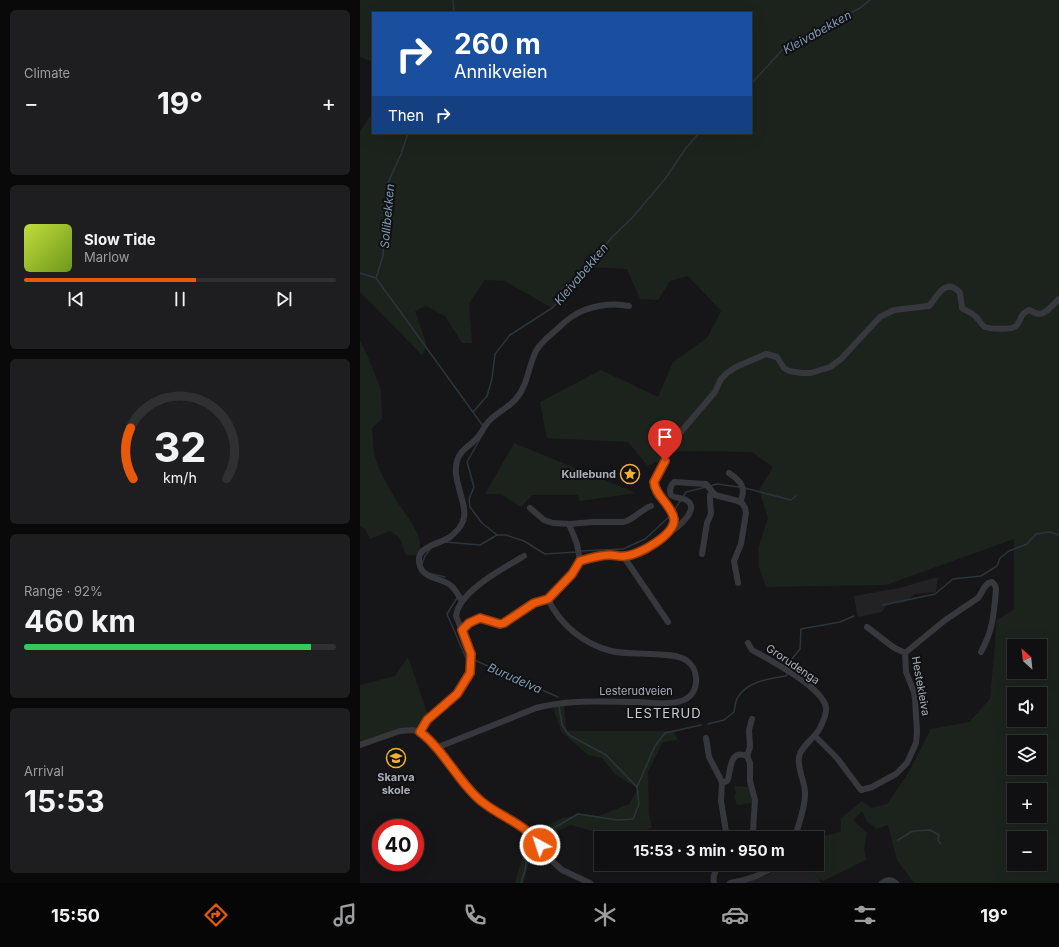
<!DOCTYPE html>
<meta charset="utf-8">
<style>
body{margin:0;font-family:Inter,sans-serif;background:#1e1e20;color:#f1f3f6;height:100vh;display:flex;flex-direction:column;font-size:15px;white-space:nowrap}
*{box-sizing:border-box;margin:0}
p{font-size:13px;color:#9c9d9f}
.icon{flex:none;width:22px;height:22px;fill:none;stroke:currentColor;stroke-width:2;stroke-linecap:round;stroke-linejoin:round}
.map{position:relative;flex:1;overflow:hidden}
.details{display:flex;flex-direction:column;gap:10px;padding:10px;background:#09090a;width:360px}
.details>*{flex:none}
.hud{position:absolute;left:12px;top:12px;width:380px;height:122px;border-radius:0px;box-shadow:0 4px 16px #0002,0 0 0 1px #303032;background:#1a4fa0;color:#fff;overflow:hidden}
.needle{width:26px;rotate:333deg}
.buttons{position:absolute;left:647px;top:639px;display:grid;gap:8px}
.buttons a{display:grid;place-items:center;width:40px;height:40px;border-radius:0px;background:#101012;box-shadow:0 4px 16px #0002,0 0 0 1px #303032;font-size:20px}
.speed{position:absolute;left:12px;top:819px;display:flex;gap:8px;font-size:20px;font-weight:700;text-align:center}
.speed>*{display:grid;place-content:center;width:52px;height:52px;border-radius:50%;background:#101012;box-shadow:0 4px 16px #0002,0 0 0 1px #303032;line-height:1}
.speed .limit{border:6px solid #d22;background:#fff;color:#111}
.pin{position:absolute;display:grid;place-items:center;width:34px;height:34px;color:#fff;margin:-41px -17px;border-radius:50% 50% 50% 0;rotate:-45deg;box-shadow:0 0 4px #0007}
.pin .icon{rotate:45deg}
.me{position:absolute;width:44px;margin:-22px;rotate:320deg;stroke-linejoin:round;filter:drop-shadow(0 0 3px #0008)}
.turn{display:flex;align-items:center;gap:14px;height:84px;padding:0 16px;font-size:18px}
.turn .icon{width:52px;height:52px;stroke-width:2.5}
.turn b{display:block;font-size:28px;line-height:34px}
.then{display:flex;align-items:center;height:38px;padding:0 16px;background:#0003;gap:8px;font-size:15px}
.big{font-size:30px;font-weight:700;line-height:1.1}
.details .widget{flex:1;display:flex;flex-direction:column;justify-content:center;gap:6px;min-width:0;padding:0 14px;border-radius:6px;background:#1e1e20}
.details .dial{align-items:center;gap:0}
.dial svg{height:104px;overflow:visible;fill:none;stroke:#303032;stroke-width:7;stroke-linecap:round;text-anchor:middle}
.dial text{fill:#f1f3f6;stroke:none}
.song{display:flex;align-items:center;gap:12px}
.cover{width:48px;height:48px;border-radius:6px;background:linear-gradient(135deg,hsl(70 70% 55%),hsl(80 70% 35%))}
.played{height:4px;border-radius:2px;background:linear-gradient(90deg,#ea580c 55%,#303032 55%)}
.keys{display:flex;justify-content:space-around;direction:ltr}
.heat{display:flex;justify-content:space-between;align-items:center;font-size:22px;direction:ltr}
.charge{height:6px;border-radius:3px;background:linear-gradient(90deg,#34c759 92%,#303032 0)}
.trip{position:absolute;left:234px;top:831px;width:230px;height:40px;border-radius:0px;background:#101012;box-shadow:0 4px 16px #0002,0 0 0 1px #303032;font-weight:700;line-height:40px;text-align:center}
.dock{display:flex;height:64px;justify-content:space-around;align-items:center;background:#060607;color:#9c9d9f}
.dock .icon{width:28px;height:28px}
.dock .on{color:#ea580c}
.dock b{font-size:18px;color:#f1f3f6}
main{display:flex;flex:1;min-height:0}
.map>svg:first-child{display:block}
.built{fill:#222225}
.green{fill:#1c231d;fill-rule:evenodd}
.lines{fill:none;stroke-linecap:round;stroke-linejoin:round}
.stream{stroke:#2c353c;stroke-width:1.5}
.minor{stroke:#37383d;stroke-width:6}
.route-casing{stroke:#983908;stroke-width:10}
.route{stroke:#ea580c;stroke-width:7}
.labels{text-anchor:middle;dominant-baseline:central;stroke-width:4;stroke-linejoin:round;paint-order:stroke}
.poi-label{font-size:11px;font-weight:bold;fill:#a8adb8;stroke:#111113;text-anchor:end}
.street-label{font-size:11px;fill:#a8adb8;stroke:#111113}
.water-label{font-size:12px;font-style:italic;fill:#7f9bb3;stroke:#111113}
.quarter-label{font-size:13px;letter-spacing:1px;fill:#c9ccd4;stroke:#111113}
</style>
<main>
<section class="details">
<div class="widget"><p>Climate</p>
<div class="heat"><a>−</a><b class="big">19°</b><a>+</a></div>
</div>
<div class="widget">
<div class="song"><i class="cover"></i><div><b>Slow Tide</b><p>Marlow</p></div></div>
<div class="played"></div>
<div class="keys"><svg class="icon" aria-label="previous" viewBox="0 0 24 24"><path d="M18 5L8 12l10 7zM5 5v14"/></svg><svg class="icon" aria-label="pause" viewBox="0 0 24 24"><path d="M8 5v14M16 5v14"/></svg><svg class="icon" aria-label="next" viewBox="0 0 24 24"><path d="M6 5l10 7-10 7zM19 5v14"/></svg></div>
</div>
<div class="widget dial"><svg viewBox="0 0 100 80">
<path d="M14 69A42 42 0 1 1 86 69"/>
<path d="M14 69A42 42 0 0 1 12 30" stroke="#ea580c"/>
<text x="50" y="56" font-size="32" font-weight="700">32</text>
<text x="50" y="72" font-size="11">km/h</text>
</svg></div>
<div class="widget"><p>Range · 92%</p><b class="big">460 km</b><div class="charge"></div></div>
<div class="widget"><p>Arrival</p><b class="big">15:53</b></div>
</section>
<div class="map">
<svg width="699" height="883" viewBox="0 0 699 883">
<rect width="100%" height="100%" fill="#161618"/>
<g class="built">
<polygon points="578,577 576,592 554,594 546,602 527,604 522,612 498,617 494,596 539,588"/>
<polygon points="424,864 440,864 458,876 461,883 382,883 408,875"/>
</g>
<g class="green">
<path d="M0 0H699V883H554L537 860 528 825 516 829 507 821 502 811 493 820 507 833 504 850 506 860 463 881 436 864H457V838H455L481 832V818L502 801 511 808 527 804 547 775 571 729 609 722 630 699 637 620 654 609V539L526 585 406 587 399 567 398 549 408 518 399 490 413 467 392 452 319 451 288 466 268 442 187 438 180 402 241 370 298 397 313 362 347 338 361 311 328 276 310 281 298 300 280 299 267 269 231 267 220 286 192 308 145 281 125 280 109 303 112 343H102L85 316 66 306 55 311 67 346 62 355 0 292V131L13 112V133H391V13H13V62L0 57ZM654 646H680V672H654ZM654 694H680V720H654ZM654 742H680V768H654ZM654 790H680V816H654ZM654 838H680V864H654Z"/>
<path d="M0 341 8 357 21 390 22 419 12 428C13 436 13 445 14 453 17 467 26 483 33 495 43 513 63 531 60 552L56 555H46L39 537 30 531 10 539 5 529 0 526Z"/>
<polygon points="154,443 276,493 220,501 218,495 172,495 161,507 141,494 125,494"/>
<polygon points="48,657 69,718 60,732 48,730 0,744 0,685 35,676"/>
<polygon points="204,702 206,731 313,731 318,740 303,742 288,771 289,813 292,828 264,838 259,838 210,825 173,844 164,883 155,883 166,844 174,837 179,830 202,818 224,814 239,816 269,804 278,789 255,774 242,758 228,755 201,731 192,704"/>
<polygon points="374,786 391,787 393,803 377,805 374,796 376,793"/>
</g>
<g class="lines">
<g class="stream">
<polyline points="93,0 94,13"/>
<polyline points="391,84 424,48 500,8 510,0"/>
<polyline points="0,273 16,278 123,426"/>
<polyline points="16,278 23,256 27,185 41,154 48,133"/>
<polyline points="113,412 127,396 132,379 135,354 150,335 192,308 216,283 252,237 272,218 305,179 326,148 339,133"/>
<polyline points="120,439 107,462 114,487 109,499 110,507 122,523 137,535 146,535 164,541 185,554 217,552"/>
<polyline points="350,486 357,484 379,487"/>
<polyline points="385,488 431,500 436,496"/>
<polyline points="323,497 326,492 346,487"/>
<polyline points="313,512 321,500"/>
<polyline points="85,542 120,545 137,535"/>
<polyline points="220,551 263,549 285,539 310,516"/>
<polyline points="62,564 65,556 71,548"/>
<polyline points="72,574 85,577"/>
<polyline points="97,598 87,614 106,658"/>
<polyline points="523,605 575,594 593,579 621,576 637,566 640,558 649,551 667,544 676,534 690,532 699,535"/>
<polyline points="112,659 198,697"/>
<polyline points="430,670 433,666 432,659 440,649 441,629 480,622 494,616"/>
<path d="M348 724 364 720 374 712C375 708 375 701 378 697 388 681 409 679 426 676L428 673"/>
<polyline points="277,787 295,746 305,733 341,725"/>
<polyline points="178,837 218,814 258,820 273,819 279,804 277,787 246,755 209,735 202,725 199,706"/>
<polyline points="538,840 551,832 555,831 570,830 579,835 578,840 581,844"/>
<path d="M161 883C162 879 164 874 165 870 167 860 166 850 172 841"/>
</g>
<g class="minor">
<path d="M369 473C381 481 387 488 380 502"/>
<path d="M170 508 184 520 193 523 209 524 233 522H264C274 519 281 510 291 506"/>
<polyline points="209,524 217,544 220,561"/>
<path d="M308 533C316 529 342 509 326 500 321 497 316 499 311 495 309 490 310 486 314 482L346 484 355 495 378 501 382 503 385 508 386 513 381 544 374 561 378 583"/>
<polyline points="342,554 347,523 351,514 350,500 350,495 352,492"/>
<polyline points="264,557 308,622"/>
<path d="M102 601C98 595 95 588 89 584 77 577 58 578 59 558 60 546 82 543 90 537 95 533 100 528 102 523 111 508 91 482 97 461 100 450 109 447 116 439 122 434 124 425 130 420 138 412 149 407 156 399 168 385 168 367 176 351 180 343 188 337 195 331 201 326 206 320 213 316 228 306 252 302 269 306"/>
<polyline points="507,627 533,647 545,653"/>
<path d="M102 630 109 623 120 618 140 624 144 623 174 603 188 599 212 574 220 561C229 559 238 555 248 555 254 555 260 557 266 556 279 554 317 534 313 518 311 507 301 498 295 489L294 485V479L319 434 355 392 361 379 367 373 376 367 406 354 417 357 424 368 429 371 442 373H451L470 367 481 359 520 317 534 310 569 306C577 297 586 276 600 293L602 308C606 311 611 312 615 316 619 319 621 325 625 327 630 329 652 330 656 326 662 321 659 314 669 310 671 311 675 313 678 314 685 315 695 303 699 299"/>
<path d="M388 643 392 650C410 660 462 687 466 707 467 715 463 721 460 728 455 738 440 747 439 757 437 769 445 781 445 793 446 806 438 825 435 838"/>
<path d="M60 732 67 721 97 694 110 673 111 654 96 616C99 591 144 568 164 556"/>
<path d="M455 736 477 758 501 790 512 787 536 774 547 763 556 743 557 732 555 699 554 692 546 672 545 653 584 621 618 598C623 592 624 583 632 582L635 585 636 589C634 614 633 630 621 652"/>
<polyline points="346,738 349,757 360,778 362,783 361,801 367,838"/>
<polyline points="0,745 40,731 53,730 60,732 76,748 120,800 167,830 191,860 202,870 230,883"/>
<path d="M76 748 176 708C210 699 244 702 279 702 293 703 310 705 324 700 333 696 337 687 336 678 336 671 332 664 326 660 317 654 302 655 291 654 278 653 264 654 251 651 224 644 200 625 188 599"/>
<polyline points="387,756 390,747 389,730 392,719"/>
<path d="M362 783 367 781 368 779C371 768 370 749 387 756L390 763V781L395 800 393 831 392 835 389 838"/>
<path d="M354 883C352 876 356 870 359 864"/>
<path d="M370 883C387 880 404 875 418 864"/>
<path d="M522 883C527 879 531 879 536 883"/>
</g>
</g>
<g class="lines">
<g class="route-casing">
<path id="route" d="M180 845C162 821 143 819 121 801 98 782 84 750 60 732L67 720 97 694 110 673 111 654 102 630 109 623 120 618 140 624 144 623 174 603 188 599 212 574 220 561C230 558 240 555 250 555 255 555 260 557 265 556 279 555 315 535 314 519 312 505 295 496 294 482L305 461"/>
</g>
<use href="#route" class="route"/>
</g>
<defs>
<g id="sight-ring" transform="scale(1)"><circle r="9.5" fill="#111113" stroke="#f2b134" stroke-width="1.5"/><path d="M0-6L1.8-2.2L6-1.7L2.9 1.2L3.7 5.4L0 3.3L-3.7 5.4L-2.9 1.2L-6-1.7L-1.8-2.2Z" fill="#f2b134"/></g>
<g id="school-ring" transform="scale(1)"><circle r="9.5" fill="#111113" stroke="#f2b134" stroke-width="1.5"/><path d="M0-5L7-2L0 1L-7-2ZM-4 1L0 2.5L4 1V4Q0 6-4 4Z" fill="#f2b134"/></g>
</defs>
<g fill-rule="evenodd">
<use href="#sight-ring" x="270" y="474"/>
<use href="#school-ring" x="36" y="758"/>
</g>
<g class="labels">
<g class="poi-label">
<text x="256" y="474">Kullebund</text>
<text x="36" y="777" text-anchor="middle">Skarva<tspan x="36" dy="13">skole</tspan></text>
</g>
<g class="street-label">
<text transform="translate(433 664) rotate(34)">Grorudenga</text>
<text transform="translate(561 686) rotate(80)">Hestekleiva</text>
<text x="276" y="691">Lesterudveien</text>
</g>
<g class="water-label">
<text transform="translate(457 32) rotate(-29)">Kleivabekken</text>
<text transform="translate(27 216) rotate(-85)">Sollibekken</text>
<text transform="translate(221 274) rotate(-50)">Kleivabekken</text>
<text transform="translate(155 678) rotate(24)">Burudelva</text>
</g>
<g class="quarter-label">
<text x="304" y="713">LESTERUD</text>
</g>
</g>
</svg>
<div class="buttons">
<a><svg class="needle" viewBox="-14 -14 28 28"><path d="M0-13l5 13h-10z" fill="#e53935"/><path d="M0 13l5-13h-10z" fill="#9c9d9f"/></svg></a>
<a><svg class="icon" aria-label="sound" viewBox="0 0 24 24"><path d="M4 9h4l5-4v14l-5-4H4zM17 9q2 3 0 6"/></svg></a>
<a><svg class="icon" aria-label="layers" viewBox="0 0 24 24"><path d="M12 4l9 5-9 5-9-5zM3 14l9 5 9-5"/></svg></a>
<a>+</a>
<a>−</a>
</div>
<div class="speed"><div class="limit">40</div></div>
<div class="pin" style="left:305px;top:461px;background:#d93025"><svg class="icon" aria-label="arrive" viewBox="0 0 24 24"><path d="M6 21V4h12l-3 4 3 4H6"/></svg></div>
<svg class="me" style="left:180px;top:845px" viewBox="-20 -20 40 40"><circle r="17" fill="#ea580c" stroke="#fff" stroke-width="3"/><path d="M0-11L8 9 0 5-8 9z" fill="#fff"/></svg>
<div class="trip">15:53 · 3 min · 950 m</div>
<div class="hud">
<div class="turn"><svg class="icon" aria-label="right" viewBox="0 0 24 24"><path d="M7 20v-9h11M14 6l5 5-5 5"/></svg><div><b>260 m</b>Annikveien</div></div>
<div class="then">Then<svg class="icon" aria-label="right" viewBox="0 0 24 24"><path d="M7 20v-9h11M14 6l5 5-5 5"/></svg></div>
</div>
</div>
</main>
<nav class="dock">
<b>15:50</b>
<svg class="icon on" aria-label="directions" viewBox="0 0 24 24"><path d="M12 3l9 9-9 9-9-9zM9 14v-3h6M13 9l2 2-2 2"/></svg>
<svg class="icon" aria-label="music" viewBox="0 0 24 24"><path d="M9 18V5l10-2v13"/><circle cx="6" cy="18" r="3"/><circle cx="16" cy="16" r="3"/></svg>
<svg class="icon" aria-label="phone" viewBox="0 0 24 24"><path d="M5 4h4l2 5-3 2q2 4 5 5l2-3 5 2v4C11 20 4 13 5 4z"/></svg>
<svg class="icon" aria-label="climate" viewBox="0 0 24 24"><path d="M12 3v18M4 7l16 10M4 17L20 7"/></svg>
<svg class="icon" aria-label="car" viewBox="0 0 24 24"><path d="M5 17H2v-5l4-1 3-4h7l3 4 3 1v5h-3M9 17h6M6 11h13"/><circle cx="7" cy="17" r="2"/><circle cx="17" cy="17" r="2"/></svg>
<svg class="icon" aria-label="filters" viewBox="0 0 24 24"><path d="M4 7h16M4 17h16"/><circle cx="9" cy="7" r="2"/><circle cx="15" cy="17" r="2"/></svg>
<b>19°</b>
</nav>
